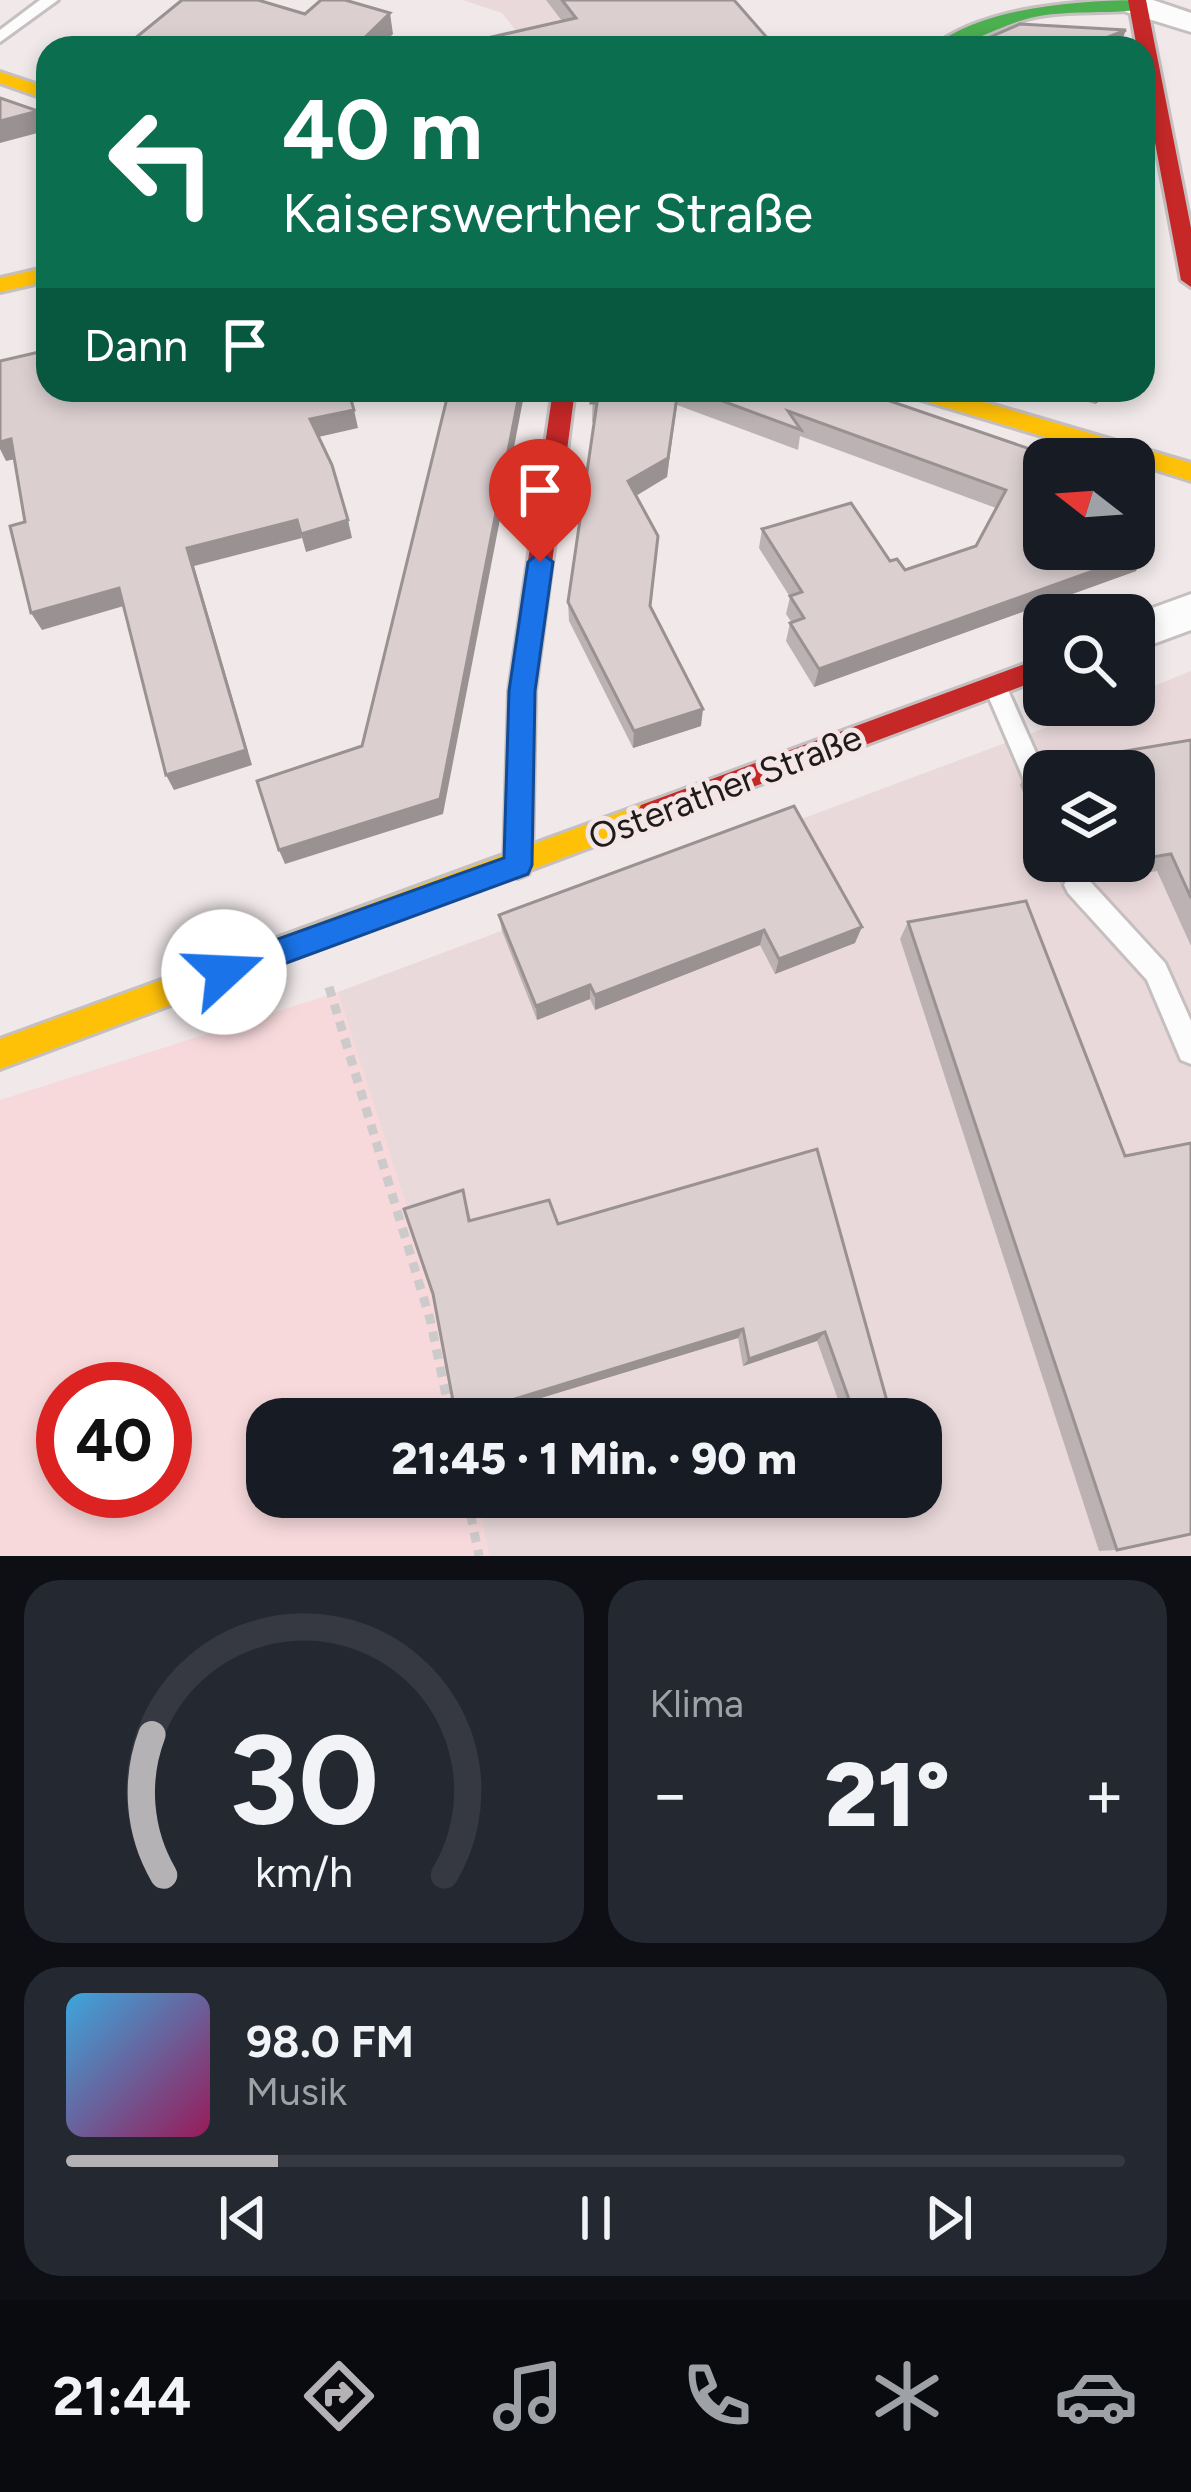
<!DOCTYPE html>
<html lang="de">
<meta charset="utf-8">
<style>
body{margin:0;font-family:Figtree,sans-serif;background:#242831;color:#f1f3f6;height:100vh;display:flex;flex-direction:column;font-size:45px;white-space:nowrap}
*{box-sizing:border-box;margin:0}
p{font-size:39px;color:#9ea1a6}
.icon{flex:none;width:66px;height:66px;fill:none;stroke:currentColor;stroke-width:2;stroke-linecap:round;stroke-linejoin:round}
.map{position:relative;height:1556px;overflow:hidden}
.details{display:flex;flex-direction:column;gap:24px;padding:24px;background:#0d0f14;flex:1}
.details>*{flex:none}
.top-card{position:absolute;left:36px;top:36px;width:1119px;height:366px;border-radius:36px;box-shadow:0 6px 18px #0003;background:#0b6e4f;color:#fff;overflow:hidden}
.needle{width:78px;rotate:287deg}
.fabs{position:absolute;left:1023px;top:438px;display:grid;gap:24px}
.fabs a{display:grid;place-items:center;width:132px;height:132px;border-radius:24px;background:#171b24;box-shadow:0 6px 18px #0003;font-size:60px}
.speed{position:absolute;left:36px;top:1362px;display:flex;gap:24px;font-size:60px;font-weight:700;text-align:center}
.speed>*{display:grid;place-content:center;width:156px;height:156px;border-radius:50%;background:#171b24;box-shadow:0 6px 18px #0003;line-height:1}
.speed .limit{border:18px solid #d22;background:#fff;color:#111}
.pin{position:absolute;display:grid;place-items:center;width:102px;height:102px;color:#fff;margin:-123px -51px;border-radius:50% 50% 50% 0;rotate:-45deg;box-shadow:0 0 12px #0007}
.pin .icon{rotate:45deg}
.me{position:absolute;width:132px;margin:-66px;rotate:70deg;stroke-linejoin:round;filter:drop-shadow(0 0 9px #0008)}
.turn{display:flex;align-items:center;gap:42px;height:252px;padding:0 48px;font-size:54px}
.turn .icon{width:156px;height:156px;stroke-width:2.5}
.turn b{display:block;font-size:84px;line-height:102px}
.then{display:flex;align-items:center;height:114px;padding:0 48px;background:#0003;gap:24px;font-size:45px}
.big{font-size:90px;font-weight:800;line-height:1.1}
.details .widget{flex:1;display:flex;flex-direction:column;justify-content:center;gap:18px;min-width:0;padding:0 42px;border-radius:36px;background:#242831}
.details .dial{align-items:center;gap:0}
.dial svg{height:312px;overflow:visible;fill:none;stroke:#363941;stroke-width:7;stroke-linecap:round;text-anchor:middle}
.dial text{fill:#f1f3f6;stroke:none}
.song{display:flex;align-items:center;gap:36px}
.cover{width:144px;height:144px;border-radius:18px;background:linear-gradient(135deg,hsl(200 70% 55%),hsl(330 70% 35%))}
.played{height:12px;border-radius:6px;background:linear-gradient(90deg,#b4b2b4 20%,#363941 20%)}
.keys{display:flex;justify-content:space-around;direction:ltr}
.heat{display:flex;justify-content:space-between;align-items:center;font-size:66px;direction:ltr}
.details .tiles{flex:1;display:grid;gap:24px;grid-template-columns:1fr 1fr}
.widget:last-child{grid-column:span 2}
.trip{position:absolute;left:246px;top:1398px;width:696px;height:120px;border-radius:36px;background:#171b24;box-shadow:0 6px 18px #0003;font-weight:800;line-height:120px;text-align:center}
.tab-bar{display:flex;height:192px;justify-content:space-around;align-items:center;background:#090b0e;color:#9ea1a6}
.tab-bar .icon{width:84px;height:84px}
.tab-bar .selected{color:#b4b2b4}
.tab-bar b{font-size:54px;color:#f1f3f6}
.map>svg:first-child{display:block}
.built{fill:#ead9da;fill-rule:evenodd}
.green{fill:#f7d9db;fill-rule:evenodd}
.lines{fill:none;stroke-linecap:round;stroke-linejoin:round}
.lane-casing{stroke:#c6bfc0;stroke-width:6}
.street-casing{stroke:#c6bfc0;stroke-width:6}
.fast-casing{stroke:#c6bfc0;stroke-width:6}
.slow-casing{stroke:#c6bfc0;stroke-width:6}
.jam-casing{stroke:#c6bfc0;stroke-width:6}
.path{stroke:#cccaca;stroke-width:9;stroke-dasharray:10 8;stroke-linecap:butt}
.lane{fill:#fdfcfc;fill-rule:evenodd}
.street{fill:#fdfcfc;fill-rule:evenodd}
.fast{fill:#4caf50;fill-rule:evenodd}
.slow{fill:#ffc107;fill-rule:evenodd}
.jam{fill:#c62828;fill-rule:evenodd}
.wall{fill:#bcb2b3}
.shaded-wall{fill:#999192}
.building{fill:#dbcfd0;stroke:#999192;stroke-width:3}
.route{fill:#1a73e8;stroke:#114b97;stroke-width:3}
.labels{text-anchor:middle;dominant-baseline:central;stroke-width:10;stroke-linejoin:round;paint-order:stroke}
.street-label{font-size:36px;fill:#201b1b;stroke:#f4e5e6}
</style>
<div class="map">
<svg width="1191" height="1556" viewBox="0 0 1191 1556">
<rect width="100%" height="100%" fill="#f0e8e9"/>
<g class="built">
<polygon points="463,0 703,0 521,37 502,13"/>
<path d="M1191 671V1556H489L477 1497H921V1419H461L338 992 1107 705H1134V694ZM1044 771H1134V861H1044Z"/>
</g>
<path class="green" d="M338 992 438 1303 461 1419H267V1497H477L489 1556H0V1100ZM63 1389H165V1491H63Z"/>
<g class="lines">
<g class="lane-casing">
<g id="lane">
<polygon points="40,0 58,0 0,42 0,30"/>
<polygon points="995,677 1003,679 1044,771 1044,790 1028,789 1025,782 984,686 987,679"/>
<polygon points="1077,874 1086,877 1165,963 1191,1021 1191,1064 1181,1060 1147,980 1068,893 1064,885 1068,877"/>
</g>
</g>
<g class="street-casing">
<g id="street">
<polygon points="1125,0 1153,0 1191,13 1191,32 1126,12 1122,5"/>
<polygon points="1191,594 1191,630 1134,651 1133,615"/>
</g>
</g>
<g class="fast-casing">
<path id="fast" d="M1138 0 1146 5 1143 9C1106 15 1067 9 1030 18 995 27 968 48 931 48 983 7 1074 1 1138 0Z"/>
</g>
<g class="slow-casing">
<g id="slow">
<polygon points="0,72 48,88 48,100 0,83"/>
<polygon points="48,267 48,281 0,292 0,278"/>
<polygon points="905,390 943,390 1191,463 1191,481 1134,463 1134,459 1119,459 908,396"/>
<polygon points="651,801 661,805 665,813 661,821 0,1069 0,1039"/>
</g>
</g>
<g class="jam-casing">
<g id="jam">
<polygon points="1128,0 1146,0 1191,228 1191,287 1181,280 1143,79 1143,48 1137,48"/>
<polygon points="553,390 575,390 535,691 532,865 528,874 518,878 508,874 504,865 509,691"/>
<polygon points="1044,657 1044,678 651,825 641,821 637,813 641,805"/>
</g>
</g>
<g class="path">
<polyline points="329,987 430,1319 451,1419"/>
<polyline points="467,1497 479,1556"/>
</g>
<use href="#lane" class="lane"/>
<use href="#street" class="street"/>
<use href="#fast" class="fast"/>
<use href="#slow" class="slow"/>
<use href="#jam" class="jam"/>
</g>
<g class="wall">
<polygon points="546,0 734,0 562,21"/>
<polygon points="593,390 858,390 1136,571 814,687 786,641 790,623 792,623 786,614 790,597 759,548 762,529 890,561 905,570 976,546 996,508 800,436 798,450 677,405 667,477 636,496 658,536 651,608 701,726 633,748 569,621 568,602 594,423 592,422"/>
<polygon points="1072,390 1117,390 1095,404 1072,397"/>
<polygon points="1191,740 1191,946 1157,871 1096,882 1076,870 1060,883 1051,861 1134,861 1134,771 1054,771 1059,762"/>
<polygon points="1030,767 1038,775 1044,776 1044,844 1020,785"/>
<polygon points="794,806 855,943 775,974 760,945 595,1010 590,999 537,1020 502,931 499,915"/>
<polygon points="908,922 1117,1550 1099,1551 900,939"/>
<polygon points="817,1149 892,1419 845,1419 817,1341 743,1366 738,1338 472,1419 459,1419 433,1294 463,1190 471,1220 558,1224"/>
</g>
<g class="shaded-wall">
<polygon points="390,13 393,34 379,48 354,48"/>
<polygon points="1126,30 1119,48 1080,48 1081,47"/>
<polygon points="38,111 45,131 0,143 0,121"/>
<polygon points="520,390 525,390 443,814 285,864 279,850 440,799"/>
<polygon points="678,390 667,477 627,501 628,481"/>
<polygon points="1101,390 1117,390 1095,404"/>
<polygon points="354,410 358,428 314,438 310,419"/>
<polygon points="11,439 20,458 6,461 0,449 0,442"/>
<polygon points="297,520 302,538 194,566 252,765 174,790 166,775 187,548"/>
<polygon points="348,520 352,538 306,552 301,534"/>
<polygon points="1146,552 1136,571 814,687 819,669"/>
<polygon points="119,588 127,605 42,630 31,613"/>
<polygon points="703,709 701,726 633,748 634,731"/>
<polygon points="1078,861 1082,861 1076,870 1060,883 1071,866"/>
<polygon points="862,927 855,943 775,974 779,959"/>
<polygon points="764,930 760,945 595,1010 595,995"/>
<polygon points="590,985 590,999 537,1020 536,1006"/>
<polygon points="743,1329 738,1338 472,1419 459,1419 456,1417"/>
<polygon points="825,1332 817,1341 743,1366 749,1359"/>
</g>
<g class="building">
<polygon points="182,0 258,0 305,14 321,0 345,0 390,13 354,48 123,48"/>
<polygon points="562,0 734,0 776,48 443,48 576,18"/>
<polygon points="1020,24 1126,30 1081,48 965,48"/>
<polygon points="0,98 38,111 0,121"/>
<polygon points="48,350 48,390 348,390 354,410 310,419 332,465 348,520 301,534 297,520 187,548 246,750 166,775 119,588 31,613 10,526 25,522 11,439 0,442 0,361"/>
<polygon points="449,390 520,390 440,799 279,850 257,781 362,746"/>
<polygon points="593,390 678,390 668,458 628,481 658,536 650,606 703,709 634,731 568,602 597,403 591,403"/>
<polygon points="693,390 858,390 1059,459 1044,459 1044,549 1134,549 1134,538 1146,552 819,669 790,623 804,618 790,596 802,592 762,529 851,503 890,561 897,559 905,570 976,546 1006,490 788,411 801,430"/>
<polygon points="1191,740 1191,898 1171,854 1134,860 1134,771 1056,771 1059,762"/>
<polygon points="1030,767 1038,775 1044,776 1044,801"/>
<polygon points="794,806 862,927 779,959 764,930 595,995 590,985 536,1006 499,915"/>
<polygon points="1102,861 1131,861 1109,865"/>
<polygon points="1026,901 1125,1156 1191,1143 1191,1534 1117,1550 908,922"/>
<polygon points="817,1149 892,1419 856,1419 825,1332 749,1359 743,1329 456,1417 433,1294 404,1209 463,1190 469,1221 549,1200 558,1224"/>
</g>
<polygon class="route" points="540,552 553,562 535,691 532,865 528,874 224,986 214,982 210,972 214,962 504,858 509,691 528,562"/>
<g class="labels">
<g class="street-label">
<text transform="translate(725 787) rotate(-21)">Osterather Straße</text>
</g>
</g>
</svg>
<div class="fabs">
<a><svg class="needle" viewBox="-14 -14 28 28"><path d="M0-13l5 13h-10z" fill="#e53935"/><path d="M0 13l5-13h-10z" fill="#9ea1a6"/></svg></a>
<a><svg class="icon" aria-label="search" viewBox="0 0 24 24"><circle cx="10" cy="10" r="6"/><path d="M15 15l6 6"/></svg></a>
<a><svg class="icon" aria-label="layers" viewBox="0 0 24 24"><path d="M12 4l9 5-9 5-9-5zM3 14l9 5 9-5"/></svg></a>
</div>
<div class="speed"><div class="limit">40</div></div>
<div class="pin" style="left:540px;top:562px;background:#d93025"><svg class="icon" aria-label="arrive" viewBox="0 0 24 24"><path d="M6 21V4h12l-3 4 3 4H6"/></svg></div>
<svg class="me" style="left:224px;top:972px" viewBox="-20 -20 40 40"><circle r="19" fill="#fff"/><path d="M0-13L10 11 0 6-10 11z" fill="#1a73e8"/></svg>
<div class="trip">21:45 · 1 Min. · 90 m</div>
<div class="top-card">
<div class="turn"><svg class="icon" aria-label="left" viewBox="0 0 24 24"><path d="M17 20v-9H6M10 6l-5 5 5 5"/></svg><div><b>40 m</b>Kaiserswerther Straße</div></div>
<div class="then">Dann<svg class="icon" aria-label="arrive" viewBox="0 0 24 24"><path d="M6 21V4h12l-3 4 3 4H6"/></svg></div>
</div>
</div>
<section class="details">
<div class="tiles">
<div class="widget dial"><svg viewBox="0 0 100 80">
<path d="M14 69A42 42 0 1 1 86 69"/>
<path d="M14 69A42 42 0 0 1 11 33" stroke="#b4b2b4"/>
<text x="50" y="56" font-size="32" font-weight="700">30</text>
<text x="50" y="72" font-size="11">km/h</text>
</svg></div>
<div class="widget"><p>Klima</p>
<div class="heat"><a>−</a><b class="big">21°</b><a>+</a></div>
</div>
<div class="widget">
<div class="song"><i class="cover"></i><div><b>98.0 FM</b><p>Musik</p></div></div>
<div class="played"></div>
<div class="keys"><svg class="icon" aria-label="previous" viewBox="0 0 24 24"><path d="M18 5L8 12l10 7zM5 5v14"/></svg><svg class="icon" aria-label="pause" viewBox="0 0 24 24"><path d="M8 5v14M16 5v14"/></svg><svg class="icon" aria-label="next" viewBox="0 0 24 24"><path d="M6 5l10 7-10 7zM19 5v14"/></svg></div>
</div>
</div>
</section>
<nav class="tab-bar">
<b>21:44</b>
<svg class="icon selected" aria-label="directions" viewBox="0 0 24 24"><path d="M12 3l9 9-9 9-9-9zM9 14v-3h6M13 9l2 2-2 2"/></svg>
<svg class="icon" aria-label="music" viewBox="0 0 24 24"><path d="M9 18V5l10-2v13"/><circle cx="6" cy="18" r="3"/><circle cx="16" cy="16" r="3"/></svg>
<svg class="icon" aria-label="phone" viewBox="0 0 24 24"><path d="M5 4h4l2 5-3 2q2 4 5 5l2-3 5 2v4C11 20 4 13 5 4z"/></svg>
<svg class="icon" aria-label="climate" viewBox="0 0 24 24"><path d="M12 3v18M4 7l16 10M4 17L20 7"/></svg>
<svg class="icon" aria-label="car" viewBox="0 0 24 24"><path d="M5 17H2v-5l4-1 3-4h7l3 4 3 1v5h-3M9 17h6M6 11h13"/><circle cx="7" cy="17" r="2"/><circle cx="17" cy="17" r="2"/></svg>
</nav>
